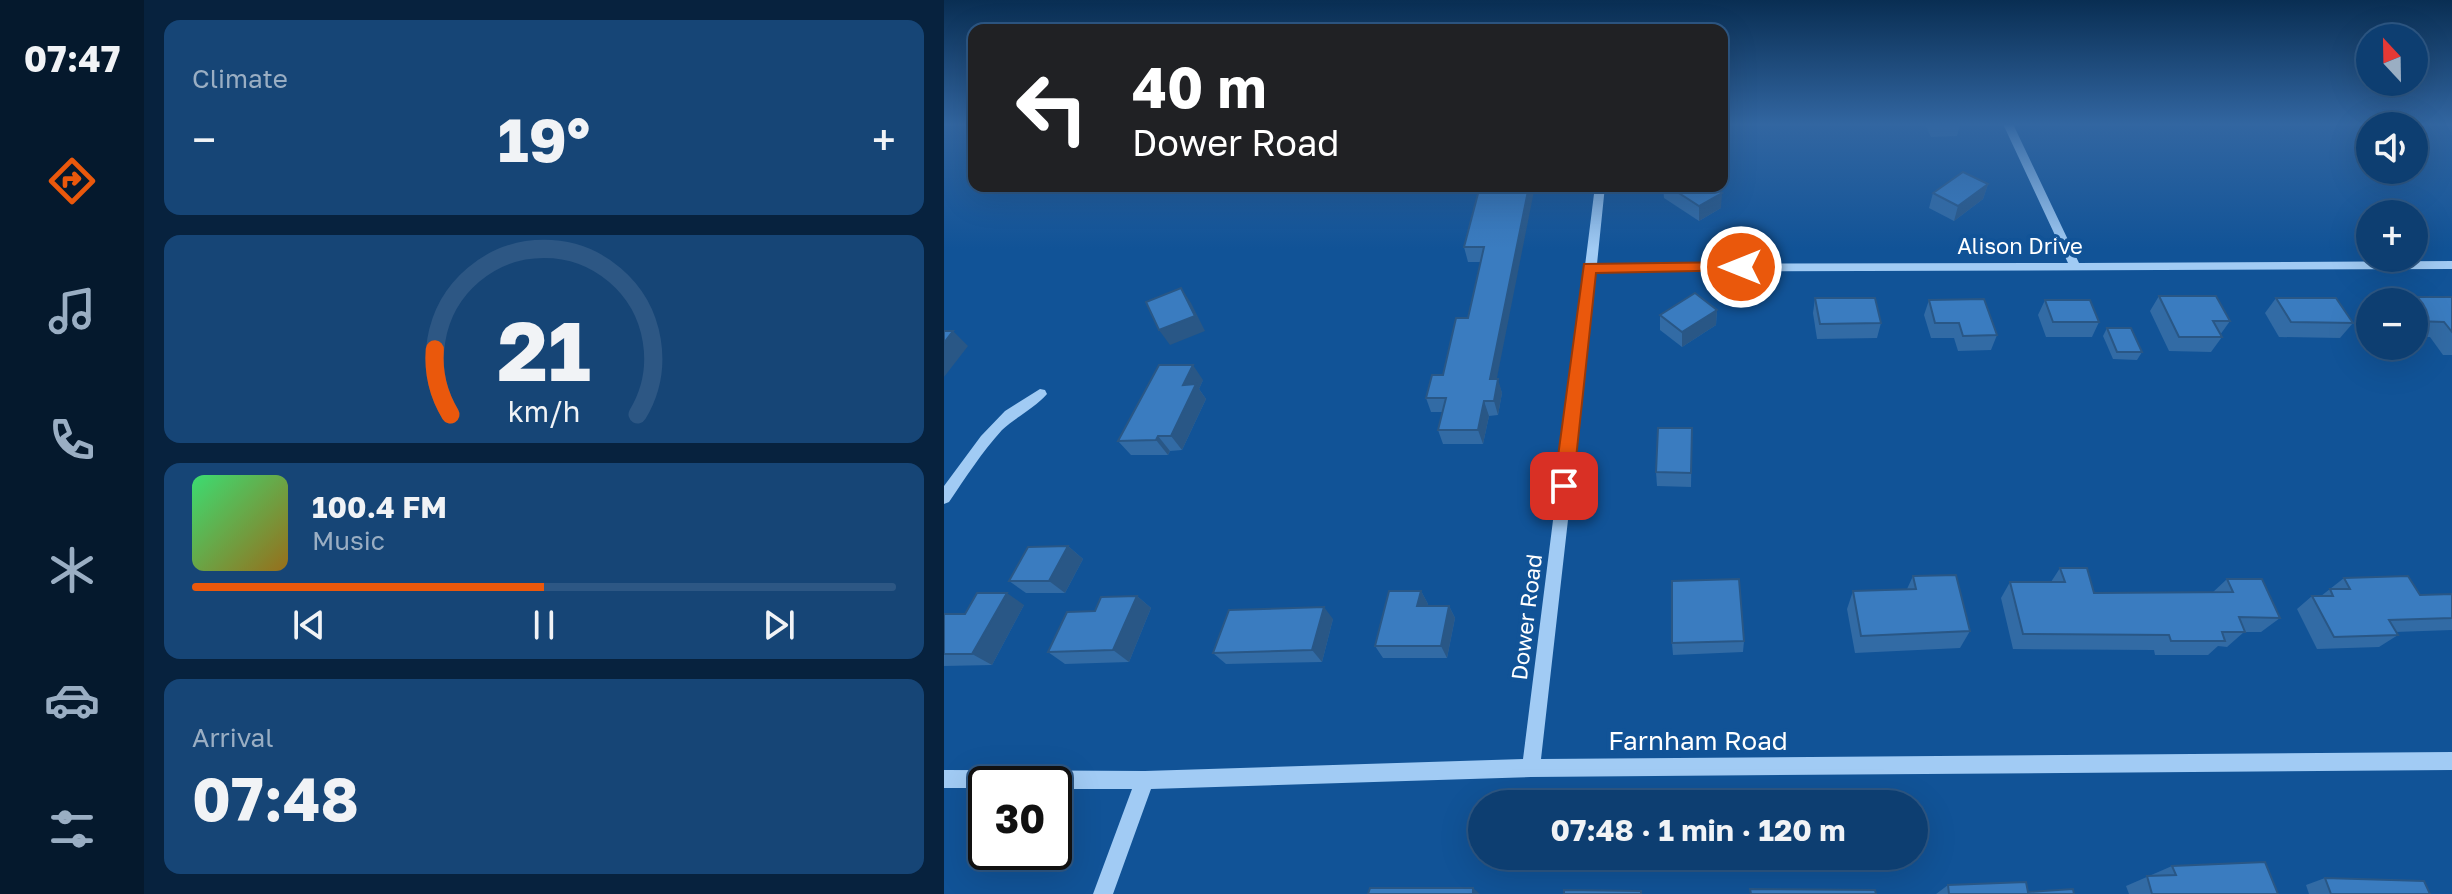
<!DOCTYPE html>
<meta charset="utf-8">
<style>
body{margin:0;font-family:"Golos Text",sans-serif;background:#164576;color:#f1f3f6;height:100vh;display:flex;flex-direction:column;font-size:30px;white-space:nowrap}
*{box-sizing:border-box;margin:0}
p{font-size:26px;color:#9aaec3}
.icon{flex:none;width:44px;height:44px;fill:none;stroke:currentColor;stroke-width:2;stroke-linecap:round;stroke-linejoin:round}
.map{position:relative;flex:1;overflow:hidden}
.side{display:flex;flex-direction:column;gap:20px;padding:20px;background:#07223e;width:800px}
.side>*{flex:none}
.top-card{position:absolute;left:24px;top:24px;width:760px;height:168px;border-radius:16px;box-shadow:0 8px 32px #0002,0 0 0 2px #2d5784;background:#202124;color:#fff;overflow:hidden}
.needle{width:52px;rotate:338deg}
.tools{position:absolute;left:1412px;top:24px;display:grid;gap:16px}
.tools a{display:grid;place-items:center;width:72px;height:72px;border-radius:50%;background:#0d3e71;box-shadow:0 8px 32px #0002,0 0 0 2px #2d5784;font-size:40px}
.speed{position:absolute;left:24px;top:766px;display:flex;gap:16px;font-size:40px;font-weight:700;text-align:center}
.speed>*{display:grid;place-content:center;width:104px;height:104px;border-radius:50%;background:#0d3e71;box-shadow:0 8px 32px #0002,0 0 0 2px #2d5784;line-height:1}
.speed .limit{border:4px solid #111;border-radius:12px;background:#fff;color:#111}
.pin{position:absolute;display:grid;place-items:center;width:68px;height:68px;color:#fff;margin:-34px;border-radius:16px;box-shadow:0 4px 12px #0006}
.me{position:absolute;width:88px;margin:-44px;rotate:270deg;stroke-linejoin:round;filter:drop-shadow(0 0 6px #0008)}
.turn{display:flex;align-items:center;gap:28px;height:168px;padding:0 32px;font-size:36px}
.turn .icon{width:104px;height:104px;stroke-width:2.5}
.turn b{display:block;font-size:56px;line-height:68px}
.big{font-size:60px;font-weight:700;line-height:1.1}
.side .tile{flex:1;display:flex;flex-direction:column;justify-content:center;gap:12px;min-width:0;padding:0 28px;border-radius:16px;background:#164576}
.side .dial{align-items:center;gap:0}
.dial svg{height:208px;overflow:visible;fill:none;stroke:#2d5784;stroke-width:7;stroke-linecap:round;text-anchor:middle}
.dial text{fill:#f1f3f6;stroke:none}
.song{display:flex;align-items:center;gap:24px}
.cover{width:96px;height:96px;border-radius:12px;background:linear-gradient(135deg,hsl(140 70% 55%),hsl(40 70% 35%))}
.played{height:8px;border-radius:4px;background:linear-gradient(90deg,#ea580c 50%,#2d5784 50%)}
.keys{display:flex;justify-content:space-around;direction:ltr}
.heat{display:flex;justify-content:space-between;align-items:center;font-size:44px;direction:ltr}
.trip{position:absolute;left:524px;top:790px;width:460px;height:80px;border-radius:40px;background:#0d3e71;box-shadow:0 8px 32px #0002,0 0 0 2px #2d5784;font-weight:700;line-height:80px;text-align:center}
main{display:flex;flex:1;min-height:0}
.tab-bar{display:flex;flex-direction:column;width:144px;justify-content:space-around;align-items:center;background:#05192d;color:#9aaec3}
.tab-bar .icon{width:56px;height:56px}
.tab-bar .current{color:#ea580c}
.tab-bar b{font-size:36px;color:#f1f3f6}
.map>svg:first-child{display:block}
.lines{fill:none;stroke-linecap:round;stroke-linejoin:round}
.minor{fill:#a1cbf4;fill-rule:evenodd}
.wall{fill:#326ba5}
.shaded-wall{fill:#295786}
.building{fill:#3a7cc0;stroke:#295786;stroke-width:2}
.route{fill:#ea580c;stroke:#983908;stroke-width:2}
.labels{text-anchor:middle;dominant-baseline:central;stroke-width:8;stroke-linejoin:round;paint-order:stroke}
.street-label{font-size:22px;fill:#fff;stroke:#115397}
.near-street-label{font-size:26px;fill:#fff;stroke:#115397}
</style>
<main>
<nav class="tab-bar">
<b>07:47</b>
<svg class="icon current" aria-label="directions" viewBox="0 0 24 24"><path d="M12 3l9 9-9 9-9-9zM9 14v-3h6M13 9l2 2-2 2"/></svg>
<svg class="icon" aria-label="music" viewBox="0 0 24 24"><path d="M9 18V5l10-2v13"/><circle cx="6" cy="18" r="3"/><circle cx="16" cy="16" r="3"/></svg>
<svg class="icon" aria-label="phone" viewBox="0 0 24 24"><path d="M5 4h4l2 5-3 2q2 4 5 5l2-3 5 2v4C11 20 4 13 5 4z"/></svg>
<svg class="icon" aria-label="climate" viewBox="0 0 24 24"><path d="M12 3v18M4 7l16 10M4 17L20 7"/></svg>
<svg class="icon" aria-label="car" viewBox="0 0 24 24"><path d="M5 17H2v-5l4-1 3-4h7l3 4 3 1v5h-3M9 17h6M6 11h13"/><circle cx="7" cy="17" r="2"/><circle cx="17" cy="17" r="2"/></svg>
<svg class="icon" aria-label="filters" viewBox="0 0 24 24"><path d="M4 7h16M4 17h16"/><circle cx="9" cy="7" r="2"/><circle cx="15" cy="17" r="2"/></svg>
</nav>
<section class="side">
<div class="tile"><p>Climate</p>
<div class="heat"><a>−</a><b class="big">19°</b><a>+</a></div>
</div>
<div class="tile dial"><svg viewBox="0 0 100 80">
<path d="M14 69A42 42 0 1 1 86 69"/>
<path d="M14 69A42 42 0 0 1 8 44" stroke="#ea580c"/>
<text x="50" y="56" font-size="32" font-weight="700">21</text>
<text x="50" y="72" font-size="11">km/h</text>
</svg></div>
<div class="tile">
<div class="song"><i class="cover"></i><div><b>100.4 FM</b><p>Music</p></div></div>
<div class="played"></div>
<div class="keys"><svg class="icon" aria-label="previous" viewBox="0 0 24 24"><path d="M18 5L8 12l10 7zM5 5v14"/></svg><svg class="icon" aria-label="pause" viewBox="0 0 24 24"><path d="M8 5v14M16 5v14"/></svg><svg class="icon" aria-label="next" viewBox="0 0 24 24"><path d="M6 5l10 7-10 7zM19 5v14"/></svg></div>
</div>
<div class="tile"><p>Arrival</p><b class="big">07:48</b></div>
</section>
<div class="map">
<svg width="1508" height="894" viewBox="0 0 1508 894">
<rect width="100%" height="100%" fill="#115397"/>
<g class="lines">
<g class="minor">
<polygon points="1059,124 1069,124 1135,263 1508,261 1508,269 652,272 597,759 1508,752 1508,770 587,777 207,789 169,894 149,894 188,789 110,789 110,784 42,784 42,788 0,788 0,770 201,771 579,759 651,186 661,186 653,264 1124,263"/>
<path d="M96 389 101 390 103 394C91 408 72 417 58 430 38 452 22 477 5 502L0 504V486L37 436 61 411Z"/>
</g>
</g>
<g class="wall">
<polygon points="981,124 1016,124 1013,136 987,137"/>
<polygon points="1044,184 1039,199 1010,221 985,208 989,193"/>
<polygon points="536,186 553,379 558,393 554,415 545,416 539,444 499,444 494,430 499,412 487,412 482,398 499,375 524,318 537,262 524,262 520,247"/>
<polygon points="719,186 766,186 777,208 755,221 720,198"/>
<polygon points="1215,296 1286,321 1276,335 1278,337 1267,352 1225,351 1206,311"/>
<polygon points="1449,297 1508,297 1508,355 1499,355 1486,337 1470,337 1470,302 1445,302"/>
<polygon points="871,298 937,323 933,338 873,339 869,313"/>
<polygon points="1332,298 1409,323 1396,338 1335,337 1321,313"/>
<polygon points="985,300 1053,335 1047,350 1014,351 1010,338 987,338 980,315"/>
<polygon points="1101,300 1155,322 1148,337 1102,337 1094,315"/>
<polygon points="773,310 772,325 738,347 716,330 716,315"/>
<polygon points="1163,328 1198,352 1193,360 1169,359 1159,336"/>
<polygon points="259,380 255,389 262,399 238,450 226,451 224,455 187,455 174,441"/>
<polygon points="748,428 747,487 713,486 712,472"/>
<polygon points="124,546 139,559 121,593 82,593 65,581"/>
<polygon points="1116,568 1150,593 1268,593 1283,579 1336,618 1317,632 1300,632 1283,647 1274,646 1264,655 1211,655 1210,650 1069,649 1057,598 1066,582 1107,582"/>
<polygon points="969,576 1026,631 1016,648 911,653 903,609 909,591 963,589"/>
<polygon points="1400,578 1476,595 1508,594 1508,630 1451,632 1454,635 1435,647 1373,649 1353,609 1368,596 1377,596"/>
<polygon points="477,591 484,604 483,606 505,606 511,618 503,658 439,658 431,646"/>
<polygon points="193,596 207,608 185,662 121,664 104,652 151,611"/>
<polygon points="80,605 48,665 0,666 0,614 21,614"/>
<polygon points="389,619 378,662 282,664 269,653"/>
<polygon points="800,641 799,652 729,655 728,643"/>
<polygon points="1228,866 1334,894 1185,894 1182,886"/>
<polygon points="1381,878 1486,894 1365,894 1362,885"/>
<polygon points="1004,885 1084,892 1130,894 992,894"/>
</g>
<g class="shaded-wall">
<polygon points="1044,184 1039,199 1010,221 1014,206"/>
<polygon points="585,186 591,186 550,393 546,379"/>
<polygon points="778,193 777,208 755,221 755,206"/>
<polygon points="237,288 247,303 261,331 226,345 215,330"/>
<polygon points="773,310 772,325 738,347 738,332"/>
<polygon points="9,331 24,346 0,377 0,343"/>
<polygon points="249,365 259,380 255,389 262,399 238,450 227,436 239,385"/>
<polygon points="554,379 558,393 554,415 550,401"/>
<polygon points="540,401 545,416 539,444 534,430"/>
<polygon points="214,436 226,451 224,455 212,440"/>
<polygon points="124,546 139,559 121,593 105,581"/>
<polygon points="477,591 484,604 480,618 473,606"/>
<polygon points="63,593 80,605 48,665 28,654"/>
<polygon points="193,596 207,608 185,662 169,650"/>
<polygon points="505,606 511,618 503,658 497,646"/>
<polygon points="380,607 389,619 378,662 368,650"/>
<polygon points="529,888 536,894 529,894"/>
</g>
<g class="building">
<polygon points="1019,172 1044,184 1014,206 989,193"/>
<polygon points="536,186 585,186 546,379 554,379 550,401 540,401 534,430 494,430 502,398 482,398 488,375 499,375 512,318 524,318 540,247 520,247"/>
<polygon points="724,186 766,186 778,193 755,206"/>
<polygon points="237,288 251,316 215,330 202,302"/>
<polygon points="751,293 773,310 738,332 716,315"/>
<polygon points="1215,296 1272,296 1286,321 1269,321 1278,337 1235,337"/>
<polygon points="1449,297 1508,297 1508,332 1500,322 1470,321 1470,302 1453,302"/>
<polygon points="871,298 931,298 937,323 876,324"/>
<polygon points="1332,298 1392,298 1409,323 1347,322"/>
<polygon points="1040,299 1053,335 1019,336 1015,323 991,323 985,300"/>
<polygon points="1101,300 1146,300 1155,322 1109,322"/>
<polygon points="1163,328 1187,328 1198,352 1173,352"/>
<polygon points="0,331 9,331 0,343"/>
<polygon points="215,365 249,365 239,385 252,384 227,436 214,436 212,440 174,441"/>
<polygon points="714,428 748,428 747,473 712,472"/>
<polygon points="124,546 105,581 65,581 84,547"/>
<polygon points="1116,568 1143,568 1150,593 1289,592 1283,579 1318,579 1336,618 1295,617 1301,632 1278,632 1281,641 1227,641 1225,635 1079,634 1066,582 1121,582"/>
<polygon points="1012,575 1026,631 917,636 909,591 972,589 969,576"/>
<polygon points="1464,576 1476,595 1508,594 1508,618 1445,620 1454,635 1390,637 1368,596 1389,596 1386,589 1406,589 1400,578"/>
<polygon points="795,579 800,641 728,643 728,581"/>
<polygon points="445,591 477,591 473,606 505,606 497,646 431,646"/>
<polygon points="33,593 63,593 28,654 0,654 0,614 21,614"/>
<polygon points="193,596 169,650 104,652 123,612 151,611 157,597"/>
<polygon points="380,607 368,650 269,653 285,610"/>
<polygon points="1321,862 1334,894 1208,894 1203,876 1232,875 1228,866"/>
<polygon points="1381,878 1480,881 1486,894 1387,894"/>
<polygon points="1082,882 1084,892 1129,889 1130,894 1005,894 1004,885"/>
<polygon points="426,888 529,888 529,894 424,894"/>
<polygon points="806,889 931,890 932,894 807,894"/>
<polygon points="620,890 697,891 697,894 620,894"/>
</g>
<linearGradient id="sky" x2="0" y2="1"><stop stop-color="#092e53"/><stop offset="0.5" stop-color="#3266a1"/><stop offset="1" stop-color="#3266a1" stop-opacity="0"/></linearGradient>
<rect width="1508" height="249" fill="url(#sky)"/>
<polygon class="route" points="797,262 802,263 802,270 652,273 629,486 626,492 613,492 610,486 640,264"/>
<g class="labels">
<g class="street-label">
<text x="1076" y="245">Alison Drive</text>
<text transform="translate(582 617) rotate(-83)">Dower Road</text>
</g>
<g class="near-street-label">
<text x="754" y="740">Farnham Road</text>
</g>
</g>
</svg>
<div class="tools">
<a><svg class="needle" viewBox="-14 -14 28 28"><path d="M0-13l5 13h-10z" fill="#e53935"/><path d="M0 13l5-13h-10z" fill="#9aaec3"/></svg></a>
<a><svg class="icon" aria-label="sound" viewBox="0 0 24 24"><path d="M4 9h4l5-4v14l-5-4H4zM17 9q2 3 0 6"/></svg></a>
<a>+</a>
<a>−</a>
</div>
<div class="speed"><div class="limit">30</div></div>
<div class="pin" style="left:620px;top:486px;background:#d93025"><svg class="icon" aria-label="arrive" viewBox="0 0 24 24"><path d="M6 21V4h12l-3 4 3 4H6"/></svg></div>
<svg class="me" style="left:797px;top:267px" viewBox="-20 -20 40 40"><circle r="17" fill="#ea580c" stroke="#fff" stroke-width="3"/><path d="M0-11L8 9 0 5-8 9z" fill="#fff"/></svg>
<div class="trip">07:48 · 1 min · 120 m</div>
<div class="top-card">
<div class="turn"><svg class="icon" aria-label="left" viewBox="0 0 24 24"><path d="M17 20v-9H6M10 6l-5 5 5 5"/></svg><div><b>40 m</b>Dower Road</div></div>
</div>
</div>
</main>
